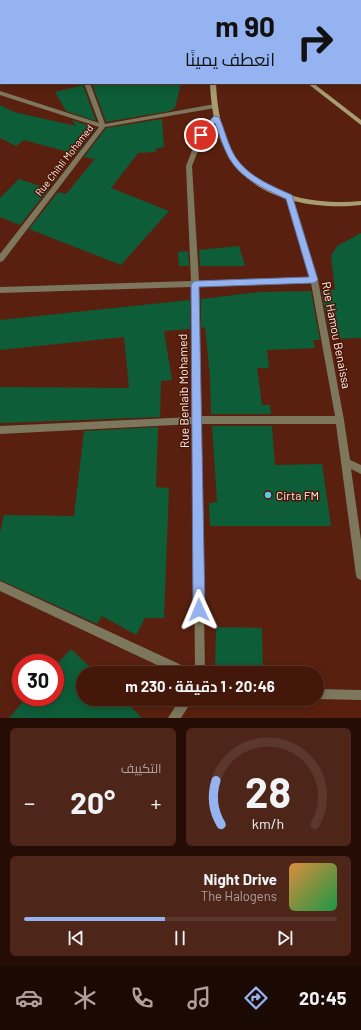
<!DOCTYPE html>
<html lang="ar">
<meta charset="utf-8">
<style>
body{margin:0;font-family:Barlow,Cairo,sans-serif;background:#4d2519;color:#f1f3f6;direction:rtl;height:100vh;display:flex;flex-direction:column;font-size:15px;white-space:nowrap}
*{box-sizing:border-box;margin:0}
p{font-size:13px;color:#afa09d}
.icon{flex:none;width:22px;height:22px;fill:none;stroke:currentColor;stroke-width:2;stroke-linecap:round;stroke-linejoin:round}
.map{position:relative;height:718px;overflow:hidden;direction:ltr}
.details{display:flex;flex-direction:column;gap:10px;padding:10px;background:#250d06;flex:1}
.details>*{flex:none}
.top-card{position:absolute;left:0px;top:0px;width:361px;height:84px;box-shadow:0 2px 10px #0003,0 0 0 1px #5b372c;direction:rtl;background:#95b2f1;color:#111;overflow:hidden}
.speed{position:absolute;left:12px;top:654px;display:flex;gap:8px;font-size:20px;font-weight:700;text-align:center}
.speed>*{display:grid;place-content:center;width:52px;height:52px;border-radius:50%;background:#43180b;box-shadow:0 2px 10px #0003,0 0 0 1px #5b372c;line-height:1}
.speed .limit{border:6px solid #d22;background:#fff;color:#111}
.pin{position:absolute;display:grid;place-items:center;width:34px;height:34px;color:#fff;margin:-17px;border:2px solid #fff;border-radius:50%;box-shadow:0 1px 4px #0007}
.me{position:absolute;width:44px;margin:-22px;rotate:359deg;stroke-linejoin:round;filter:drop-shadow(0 0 3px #0008)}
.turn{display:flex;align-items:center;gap:14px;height:84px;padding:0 20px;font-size:18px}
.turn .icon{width:52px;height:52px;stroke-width:2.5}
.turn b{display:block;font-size:28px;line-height:34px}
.big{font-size:30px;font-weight:700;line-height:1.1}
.details .tile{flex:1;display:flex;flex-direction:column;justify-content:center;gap:6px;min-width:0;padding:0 14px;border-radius:6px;background:#4d2519}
.details .dial{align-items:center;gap:0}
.dial svg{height:104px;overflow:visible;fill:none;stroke:#5b372c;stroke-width:7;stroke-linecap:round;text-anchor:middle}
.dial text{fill:#f1f3f6;stroke:none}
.song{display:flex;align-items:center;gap:12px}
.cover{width:48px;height:48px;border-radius:6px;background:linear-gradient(135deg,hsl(30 70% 55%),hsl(140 70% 35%))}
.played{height:4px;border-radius:2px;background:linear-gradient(90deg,#95b2f1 45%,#5b372c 45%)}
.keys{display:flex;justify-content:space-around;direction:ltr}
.heat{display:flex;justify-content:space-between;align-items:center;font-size:22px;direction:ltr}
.details .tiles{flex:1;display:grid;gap:10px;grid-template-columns:1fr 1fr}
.tile:last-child{grid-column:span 2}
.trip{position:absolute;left:76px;top:666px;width:248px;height:40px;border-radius:20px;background:#43180b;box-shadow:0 2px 10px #0003,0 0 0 1px #5b372c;font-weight:700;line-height:40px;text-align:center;direction:rtl}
.tabs{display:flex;height:64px;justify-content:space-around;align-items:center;background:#1b0a04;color:#afa09d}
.tabs .icon{width:28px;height:28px}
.tabs .current{color:#95b2f1}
.tabs b{font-size:18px;color:#f1f3f6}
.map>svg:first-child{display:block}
.building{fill:#0d5d38}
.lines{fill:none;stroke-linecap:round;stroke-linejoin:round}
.minor{fill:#7d775d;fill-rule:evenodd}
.secondary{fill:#a69d71;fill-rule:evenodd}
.rail-casing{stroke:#cfbab4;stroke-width:3}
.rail{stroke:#4d1504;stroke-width:2;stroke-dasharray:6;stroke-linecap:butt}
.route{fill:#95b2f1;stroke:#61749d}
.poi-dot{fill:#59c8e5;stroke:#4d1504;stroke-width:1.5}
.labels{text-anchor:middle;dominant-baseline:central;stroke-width:3;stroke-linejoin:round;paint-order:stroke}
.far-street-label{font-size:10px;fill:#faf2f0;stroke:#4d1504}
.street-label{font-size:12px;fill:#faf2f0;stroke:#4d1504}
.poi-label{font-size:12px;fill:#faf2f0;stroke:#4d1504;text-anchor:start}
</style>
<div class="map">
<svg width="361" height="718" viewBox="0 0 361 718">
<rect width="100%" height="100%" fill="#59200f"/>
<g class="building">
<polygon points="92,83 181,83 175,108 170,111 106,122"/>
<polygon points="83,85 96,121 66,111 55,92"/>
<polygon points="0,105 14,112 76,126 72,120 96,128 76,154 24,140 16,146 0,138"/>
<polygon points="162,119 164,147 155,149 156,152 138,153 111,188 169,211 121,265 29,229 58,192 66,194 95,159 84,157 106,128"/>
<polygon points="19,179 49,189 20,225 0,217 0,198"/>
<polygon points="361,233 361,338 331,339 321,290 335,290 331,256 337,246"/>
<polygon points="239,246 245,266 200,266 199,250"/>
<polygon points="188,251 189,266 179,266 178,252"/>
<polygon points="311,291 320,340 313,340 315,348 267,350 269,368 257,368 262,405 270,405 271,414 211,414 210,376 205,327 201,328 201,299 261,292"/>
<polygon points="190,300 190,329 164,331 172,380 161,381 160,417 0,423 0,387 129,388 124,337 0,350 0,320"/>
<polygon points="212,426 272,426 275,465 322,464 331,526 210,526 209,503 217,502"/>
<polygon points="158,427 156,487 169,488 164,618 145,618 136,635 102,616 97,624 0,580 0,532 4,515 74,516 84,431"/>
<polygon points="216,627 262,628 263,673 215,673"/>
<polygon points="71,649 96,673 83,673 83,699 123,699 142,718 9,718 27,697 55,697 55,666"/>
</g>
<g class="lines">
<g class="minor">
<rect x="10" y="0" width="5" height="1"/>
<rect x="52" y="0" width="5" height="1"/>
<polygon points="1,71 1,75 0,76 0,72"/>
<polygon points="84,83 90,83 105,124 215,104 218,106 215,108 105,127 3,261 0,262 0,254 99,127 0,95 0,91 99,123"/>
<path d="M216 115 219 117 204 135 192 166 199 281 310 277 287 197 288 195H292L318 280 344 420 350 460 361 465V474L351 469 361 540V580L357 578 356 575 336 424H201L205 673H195L193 424 0 434V426L192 417 191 287 0 293V287L191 281 186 166 198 135 214 116ZM311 283 335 416H201L199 286Z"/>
<polygon points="0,581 190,669 191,673 174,673 0,591"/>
<polygon points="317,689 361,690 361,700 317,699 316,699 317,699"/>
<polygon points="180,699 193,699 181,718 168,718"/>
</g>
<g class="secondary">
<rect x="191" y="0" width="4" height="1"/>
<rect x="223" y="0" width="5" height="1"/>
<rect x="360" y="51" width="1" height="4"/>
<path d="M210 83H216C217 109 222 137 236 159 262 197 319 205 361 201V205C317 210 258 201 232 161 216 138 211 110 210 83Z"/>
<polygon points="307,83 313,83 361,120 361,125"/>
</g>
<g class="rail-casing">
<g id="rail">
<polyline points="297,0 301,1"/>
<polyline points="339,0 343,1"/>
</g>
</g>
<use href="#rail" class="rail"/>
</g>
<path class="route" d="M214 116 219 117C225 130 228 146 236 158 249 177 272 186 292 195L318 280 314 283 199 287 205 610 203 614 199 616 195 614 193 610 191 284 195 281 309 277 286 199C265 189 241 179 229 158 223 147 219 134 215 123L203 136 197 135Z"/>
<circle class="poi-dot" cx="268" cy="495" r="4"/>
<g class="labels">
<g class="far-street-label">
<text transform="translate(64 160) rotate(-52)">Rue Chihli Mohamed</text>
</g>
<g class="street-label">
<text transform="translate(337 335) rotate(79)">Rue Hamou Benaissa</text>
<text transform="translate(183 391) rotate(-91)">Rue Benlaib Mohamed</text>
</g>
<g class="poi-label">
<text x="276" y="495">Cirta FM</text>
</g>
</g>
</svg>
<div class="speed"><div class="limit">30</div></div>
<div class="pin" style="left:201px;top:135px;background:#d93025"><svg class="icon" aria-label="arrive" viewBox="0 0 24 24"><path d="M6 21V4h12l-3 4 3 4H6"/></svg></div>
<svg class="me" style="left:199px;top:610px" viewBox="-20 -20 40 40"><path d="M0-17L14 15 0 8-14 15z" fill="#95b2f1" stroke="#fff" stroke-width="4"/></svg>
<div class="trip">20:46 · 1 دقيقة · 230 m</div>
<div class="top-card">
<div class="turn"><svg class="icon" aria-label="right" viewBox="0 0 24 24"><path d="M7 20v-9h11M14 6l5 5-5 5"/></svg><div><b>90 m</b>انعطف يمينًا</div></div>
</div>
</div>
<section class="details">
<div class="tiles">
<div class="tile dial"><svg viewBox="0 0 100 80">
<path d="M14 69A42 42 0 1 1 86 69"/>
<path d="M14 69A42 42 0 0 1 10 35" stroke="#95b2f1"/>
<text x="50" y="56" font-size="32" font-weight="700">28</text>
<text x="50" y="72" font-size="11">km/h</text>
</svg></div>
<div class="tile"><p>التكييف</p>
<div class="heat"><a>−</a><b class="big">20°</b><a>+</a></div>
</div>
<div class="tile">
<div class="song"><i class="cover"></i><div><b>Night Drive</b><p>The Halogens</p></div></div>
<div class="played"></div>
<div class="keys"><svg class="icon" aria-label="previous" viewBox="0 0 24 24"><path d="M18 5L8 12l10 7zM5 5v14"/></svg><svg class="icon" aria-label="pause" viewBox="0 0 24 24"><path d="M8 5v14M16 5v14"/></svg><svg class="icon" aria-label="next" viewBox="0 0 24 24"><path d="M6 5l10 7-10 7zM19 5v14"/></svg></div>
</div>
</div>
</section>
<nav class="tabs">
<b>20:45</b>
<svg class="icon current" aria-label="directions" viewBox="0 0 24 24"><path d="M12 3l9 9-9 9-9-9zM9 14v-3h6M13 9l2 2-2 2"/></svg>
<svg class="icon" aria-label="music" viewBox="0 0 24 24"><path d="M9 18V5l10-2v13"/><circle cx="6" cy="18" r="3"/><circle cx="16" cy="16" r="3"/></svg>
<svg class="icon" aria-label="phone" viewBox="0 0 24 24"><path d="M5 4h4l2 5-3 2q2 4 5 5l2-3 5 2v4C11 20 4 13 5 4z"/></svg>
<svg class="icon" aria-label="climate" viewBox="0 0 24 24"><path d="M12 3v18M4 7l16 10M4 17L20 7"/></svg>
<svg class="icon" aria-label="car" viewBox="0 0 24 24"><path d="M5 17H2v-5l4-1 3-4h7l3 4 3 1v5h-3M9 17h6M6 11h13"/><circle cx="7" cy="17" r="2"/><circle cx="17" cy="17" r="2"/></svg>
</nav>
